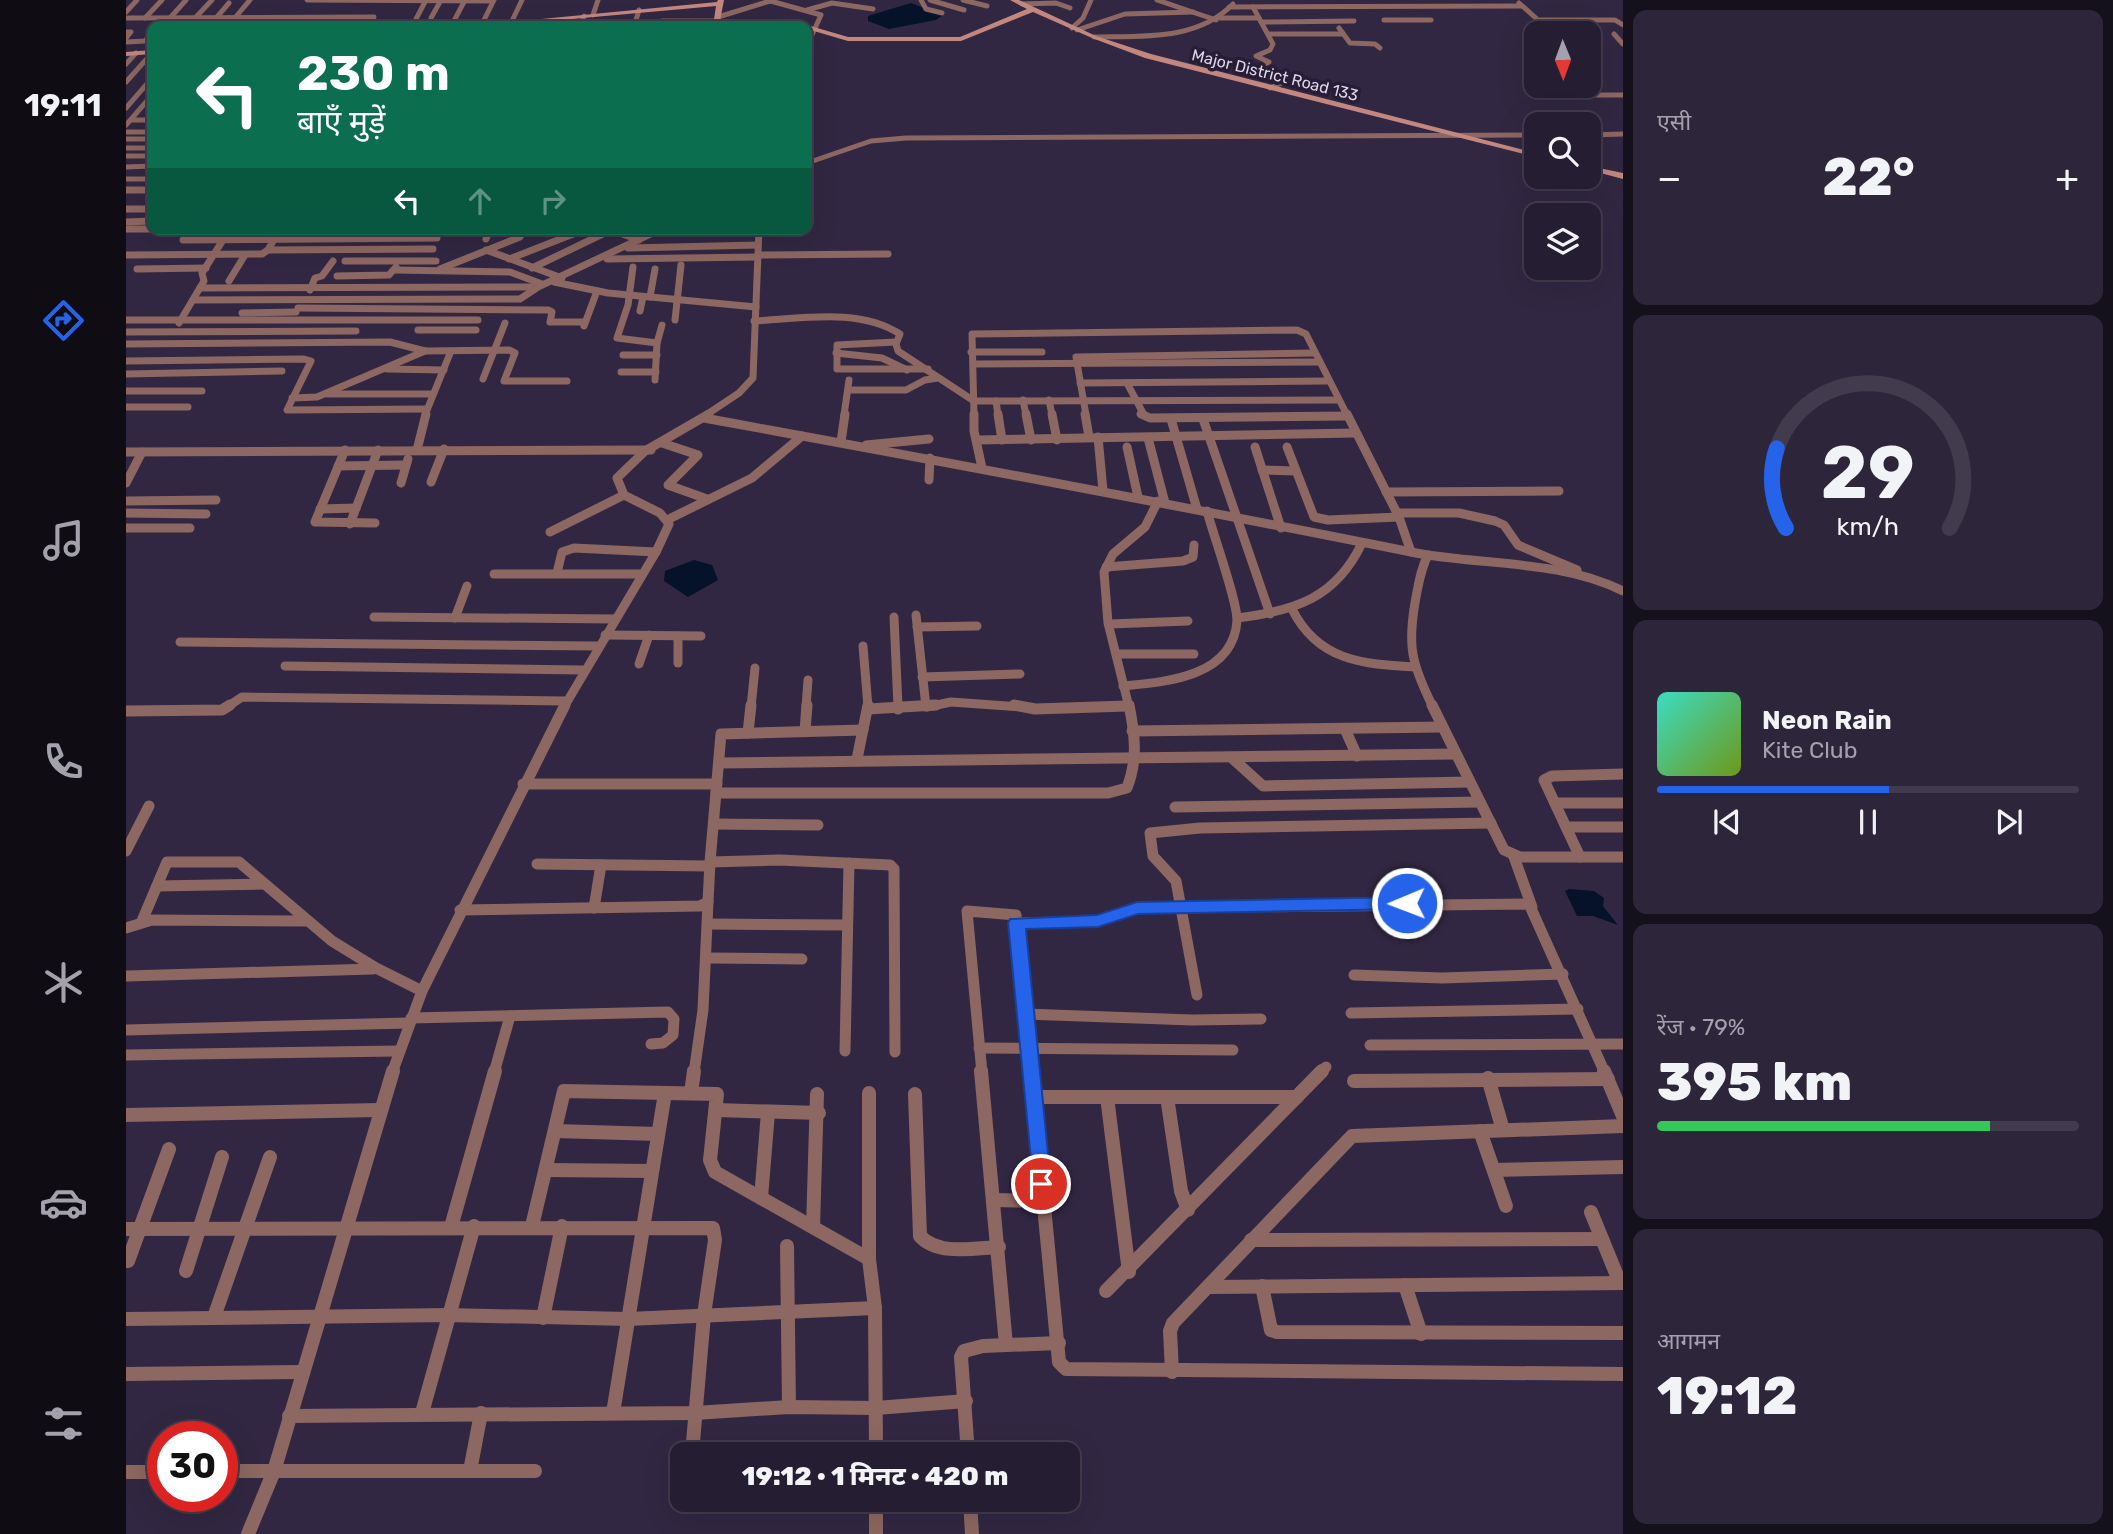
<!DOCTYPE html>
<html lang="hi">
<meta charset="utf-8">
<style>
body{margin:0;font-family:Rubik,"Noto Sans Devanagari",sans-serif;background:#2d263a;color:#f1f3f6;height:100vh;display:flex;flex-direction:column;font-size:26px;white-space:nowrap}
*{box-sizing:border-box;margin:0}
p{font-size:23px;color:#a3a2ac}
.icon{flex:none;width:38px;height:38px;fill:none;stroke:currentColor;stroke-width:2;stroke-linecap:round;stroke-linejoin:round}
.map{position:relative;flex:1;overflow:hidden}
.side{display:flex;flex-direction:column;gap:10px;padding:10px;background:#14101c;width:490px}
.side>*{flex:none}
.guide{position:absolute;left:21px;top:21px;width:665px;height:214px;border-radius:14px;box-shadow:0 7px 28px #0002,0 0 0 2px #423b4d;background:#0b6e4f;color:#fff;overflow:hidden}
.needle{width:46px;rotate:179deg}
.fabs{position:absolute;left:1398px;top:21px;display:grid;gap:14px}
.fabs a{display:grid;place-items:center;width:77px;height:77px;border-radius:14px;background:#251d32;box-shadow:0 7px 28px #0002,0 0 0 2px #423b4d;font-size:35px}
.speed{position:absolute;left:21px;top:1421px;display:flex;gap:14px;font-size:35px;font-weight:700;text-align:center}
.speed>*{display:grid;place-content:center;width:91px;height:91px;border-radius:50%;background:#251d32;box-shadow:0 7px 28px #0002,0 0 0 2px #423b4d;line-height:1}
.speed .limit{border:10px solid #d22;background:#fff;color:#111}
.pin{position:absolute;display:grid;place-items:center;width:60px;height:60px;color:#fff;margin:-30px;border:4px solid #fff;border-radius:50%;box-shadow:0 2px 7px #0007}
.me{position:absolute;width:77px;margin:-38px;rotate:269deg;stroke-linejoin:round;filter:drop-shadow(0 0 5px #0008)}
.turn{display:flex;align-items:center;gap:24px;height:147px;padding:0 35px;font-size:32px}
.turn .icon{width:91px;height:91px;stroke-width:2.5}
.turn b{display:block;font-size:49px;line-height:60px}
.lanes{display:flex;align-items:center;height:66px;padding:0 35px;background:#0003;justify-content:center;gap:35px;direction:ltr}
.lanes .off{opacity:.35}
.big{font-size:52px;font-weight:800;line-height:1.1}
.side .widget{flex:1;display:flex;flex-direction:column;justify-content:center;gap:10px;min-width:0;padding:0 24px;border-radius:14px;background:#2d263a}
.side .dial{align-items:center;gap:0}
.dial svg{height:182px;overflow:visible;fill:none;stroke:#423b4d;stroke-width:7;stroke-linecap:round;text-anchor:middle}
.dial text{fill:#f1f3f6;stroke:none}
.song{display:flex;align-items:center;gap:21px}
.cover{width:84px;height:84px;border-radius:10px;background:linear-gradient(135deg,hsl(170 70% 55%),hsl(80 70% 35%))}
.played{height:7px;border-radius:4px;background:linear-gradient(90deg,#2563eb 55%,#423b4d 55%)}
.keys{display:flex;justify-content:space-around;direction:ltr}
.heat{display:flex;justify-content:space-between;align-items:center;font-size:38px;direction:ltr}
.charge{height:10px;border-radius:5px;background:linear-gradient(90deg,#34c759 79%,#423b4d 0)}
.trip{position:absolute;left:544px;top:1442px;width:410px;height:70px;border-radius:14px;background:#251d32;box-shadow:0 7px 28px #0002,0 0 0 2px #423b4d;font-weight:800;line-height:70px;text-align:center}
main{display:flex;flex:1;min-height:0}
.dock{display:flex;flex-direction:column;width:126px;justify-content:space-around;align-items:center;background:#0f0c14;color:#a3a2ac}
.dock .icon{width:49px;height:49px}
.dock .selected{color:#2563eb}
.dock b{font-size:32px;color:#f1f3f6}
.map>svg:first-child{display:block}
.water{fill:#06122a}
.lines{fill:none;stroke-linecap:round;stroke-linejoin:round}
.street-far4{stroke:#8d6761;stroke-width:5}
.street-far3{stroke:#8d6761;stroke-width:7}
.street-far2{stroke:#8d6761;stroke-width:9}
.street-far1{stroke:#8d6761;stroke-width:11}
.street{stroke:#8d6761;stroke-width:14}
.secondary{fill:#c4877e;fill-rule:evenodd}
.route{fill:#2563eb;stroke:#184099;stroke-width:2}
.labels{text-anchor:middle;dominant-baseline:central;stroke-width:7;stroke-linejoin:round;paint-order:stroke}
.far-street-label{font-size:16px;fill:#dcd7e8;stroke:#271d37}
</style>
<main>
<nav class="dock">
<b>19:11</b>
<svg class="icon selected" aria-label="directions" viewBox="0 0 24 24"><path d="M12 3l9 9-9 9-9-9zM9 14v-3h6M13 9l2 2-2 2"/></svg>
<svg class="icon" aria-label="music" viewBox="0 0 24 24"><path d="M9 18V5l10-2v13"/><circle cx="6" cy="18" r="3"/><circle cx="16" cy="16" r="3"/></svg>
<svg class="icon" aria-label="phone" viewBox="0 0 24 24"><path d="M5 4h4l2 5-3 2q2 4 5 5l2-3 5 2v4C11 20 4 13 5 4z"/></svg>
<svg class="icon" aria-label="climate" viewBox="0 0 24 24"><path d="M12 3v18M4 7l16 10M4 17L20 7"/></svg>
<svg class="icon" aria-label="car" viewBox="0 0 24 24"><path d="M5 17H2v-5l4-1 3-4h7l3 4 3 1v5h-3M9 17h6M6 11h13"/><circle cx="7" cy="17" r="2"/><circle cx="17" cy="17" r="2"/></svg>
<svg class="icon" aria-label="filters" viewBox="0 0 24 24"><path d="M4 7h16M4 17h16"/><circle cx="9" cy="7" r="2"/><circle cx="15" cy="17" r="2"/></svg>
</nav>
<div class="map">
<svg width="1497" height="1534" viewBox="0 0 1497 1534">
<rect width="100%" height="100%" fill="#312742"/>
<g class="water">
<polygon points="785,3 817,15 810,20 763,29 742,21 742,16"/>
<polygon points="568,560 586,565 592,580 562,597 538,581 539,571"/>
<polygon points="1443,889 1468,891 1478,898 1477,906 1492,925 1467,916 1451,916 1439,891"/>
</g>
<g class="lines">
<g class="street-far4">
<polyline points="181,0 367,1"/>
<polyline points="641,0 695,15 681,46"/>
<polyline points="795,0 800,9 816,13"/>
<polyline points="804,0 838,10"/>
<polyline points="837,0 861,6"/>
<polyline points="1031,0 1090,20"/>
<polyline points="1393,3 1412,20 1489,20 1497,25"/>
<polyline points="896,4 930,3 944,8"/>
<polyline points="1103,7 1396,6"/>
<polyline points="1127,7 1147,44 1144,50 1130,56 1143,62 1130,68 1158,82 1144,88"/>
<polyline points="681,10 706,3 747,9"/>
<polyline points="0,12 11,0"/>
<polyline points="467,15 472,0"/>
<polyline points="70,17 86,0"/>
<polyline points="91,17 103,3"/>
<polyline points="592,17 644,1"/>
<polyline points="0,18 248,17"/>
<polyline points="19,18 36,0"/>
<polyline points="44,18 60,0"/>
<polyline points="305,18 315,0"/>
<polyline points="1093,18 1133,18"/>
<polyline points="290,19 300,0"/>
<polyline points="329,19 339,0"/>
<polyline points="510,20 513,10"/>
<polyline points="1258,20 1305,20"/>
<polyline points="536,21 591,21"/>
<polyline points="1135,22 1228,21"/>
<polyline points="241,23 277,22"/>
<polyline points="385,23 396,0"/>
<polyline points="102,26 124,0"/>
<polyline points="355,26 368,0"/>
<polyline points="455,26 458,16"/>
<polyline points="946,28 957,18 965,0"/>
<polyline points="1213,28 1224,43 1249,44 1254,48"/>
<polyline points="951,30 999,14 1067,12"/>
<polyline points="0,32 5,32 0,38"/>
<polyline points="1142,34 1217,34"/>
<polyline points="1488,34 1497,44"/>
<path d="M968 37C1016 36 1071 41 1107 4"/>
<polyline points="0,42 19,41 26,33"/>
<polyline points="0,64 10,53"/>
<polyline points="0,82 26,53"/>
<polyline points="1424,95 1497,95"/>
<polyline points="0,108 26,78"/>
<polyline points="5,120 26,120"/>
<polyline points="0,125 26,95"/>
<polyline points="0,132 26,132"/>
<polyline points="1463,135 1497,134"/>
<polyline points="0,139 26,139"/>
<polyline points="0,148 26,148"/>
<polyline points="0,156 26,156"/>
<polyline points="681,163 745,141 780,138 1410,135"/>
<polyline points="0,167 26,166"/>
<polyline points="0,179 26,179"/>
</g>
<g class="street-far3">
<polyline points="0,190 26,190"/>
<polyline points="0,209 26,209"/>
<polyline points="0,222 26,221"/>
<polyline points="0,229 26,229"/>
<polyline points="483,229 513,240"/>
<polyline points="531,231 633,230"/>
<polyline points="360,239 364,229"/>
<polyline points="57,240 311,238"/>
<polyline points="502,248 632,245"/>
<polyline points="142,250 307,249"/>
<polyline points="360,250 436,278"/>
<polyline points="1,255 136,254 142,250 154,229"/>
<polyline points="632,255 762,254"/>
<polyline points="383,259 460,229"/>
<polyline points="481,259 632,257"/>
<polyline points="219,261 310,261"/>
<polyline points="507,267 502,305 491,338 531,343 529,380"/>
<polyline points="406,268 485,230"/>
<polyline points="11,269 80,268"/>
<polyline points="314,269 394,237 398,229"/>
<polyline points="269,270 384,272 416,284"/>
<polyline points="211,276 263,275 270,267"/>
<polyline points="103,281 119,255"/>
<polyline points="428,282 482,293 630,307"/>
<polyline points="74,288 409,287"/>
<polyline points="184,290 189,278 196,276 207,261"/>
<polyline points="524,297 529,269"/>
<polyline points="67,300 394,299 412,287 535,229"/>
<polyline points="172,308 422,310 426,312 424,322 459,322"/>
<polyline points="514,311 517,297"/>
<polyline points="116,313 170,312"/>
<polyline points="0,320 352,320"/>
<polyline points="549,320 555,265"/>
<path d="M628 321C674 319 733 307 774 334L770 344 772 351 848 401 1212 400"/>
<polyline points="53,323 78,281 76,273 104,229"/>
<polyline points="458,326 471,291"/>
<polyline points="292,330 350,330"/>
<polyline points="0,332 230,331"/>
<polyline points="770,342 711,345 711,369 802,369"/>
<polyline points="531,343 536,325"/>
<polyline points="0,344 264,342 299,351 383,350 389,353 378,381 441,381"/>
<polyline points="845,352 916,352"/>
<polyline points="710,353 756,358 781,370"/>
<polyline points="497,355 531,355"/>
<polyline points="0,361 178,359 185,361 161,410 301,409"/>
<polyline points="848,364 1193,362"/>
<polyline points="261,369 318,370"/>
<polyline points="495,372 530,372"/>
<polyline points="0,374 156,371"/>
<polyline points="357,379 379,323"/>
<polyline points="954,383 1202,381"/>
<polyline points="1001,383 1018,415"/>
<polyline points="724,390 780,390 799,380 812,378"/>
<polyline points="0,391 76,391"/>
<polyline points="201,394 307,394"/>
<polyline points="166,398 191,397 299,351"/>
<polyline points="897,400 900,415"/>
<polyline points="923,400 926,415"/>
<polyline points="870,401 872,415"/>
<polyline points="0,407 62,407"/>
<polyline points="299,415 325,351"/>
<polyline points="580,415 613,393 627,378 633,229"/>
<polyline points="718,415 723,380"/>
<polyline points="848,415 846,334 1171,330 1180,334 1221,415"/>
<polyline points="960,415 950,357 1188,353"/>
</g>
<g class="street-far2">
<polyline points="848,414 848,431 856,468"/>
<polyline points="872,414 876,440"/>
<polyline points="900,414 905,440"/>
<polyline points="926,414 931,440"/>
<polyline points="959,414 963,437"/>
<polyline points="1015,414 1024,418 1221,416"/>
<polyline points="1221,414 1273,517 1285,552"/>
<path d="M578 418C814 461 1050 505 1285 552 1354 566 1433 559 1497 591"/>
<polyline points="1045,419 1071,509"/>
<polyline points="1077,419 1144,614"/>
<polyline points="972,437 977,491"/>
<polyline points="1022,438 1039,503"/>
<polyline points="851,440 1229,433"/>
<polyline points="715,442 719,414"/>
<polyline points="536,443 572,455 542,485 581,499"/>
<polyline points="740,445 803,439"/>
<polyline points="1001,447 1012,497"/>
<polyline points="1129,447 1155,528"/>
<polyline points="1161,447 1188,517 1202,520 1273,517"/>
<polyline points="219,450 189,522 249,523"/>
<polyline points="291,450 300,414"/>
<polyline points="0,452 525,450"/>
<polyline points="212,466 280,465"/>
<polyline points="1136,470 1170,471"/>
<polyline points="803,480 804,458"/>
<polyline points="305,482 318,449"/>
<polyline points="0,483 16,452"/>
<polyline points="275,483 282,459"/>
<polyline points="1260,492 1433,491"/>
<polyline points="0,501 90,500"/>
<polyline points="194,509 230,508"/>
<polyline points="0,513 80,514"/>
<polyline points="1271,513 1333,513 1369,521 1378,525 1392,545 1451,570"/>
<polyline points="543,519 626,478 676,436"/>
<polyline points="224,524 252,450"/>
<polyline points="0,528 64,528"/>
<polyline points="424,532 498,495"/>
<path d="M1302 555C1295 568 1293 582 1290 597 1281 645 1285 663 1307 707"/>
<polyline points="980,567 1057,561 1067,557 1068,545"/>
<polyline points="431,573 436,552 448,548 530,552"/>
<polyline points="368,574 516,574"/>
<path d="M1166 609C1192 661 1236 664 1289 667"/>
<polyline points="790,615 800,707"/>
<polyline points="248,617 489,619"/>
<polyline points="768,617 772,707"/>
<polyline points="329,618 341,586"/>
<path d="M1111 618C1169 611 1210 598 1236 543"/>
<polyline points="984,624 1062,621"/>
<polyline points="791,627 851,626"/>
<polyline points="479,635 575,636"/>
<polyline points="552,636 552,663"/>
<polyline points="54,642 472,646"/>
<polyline points="737,646 742,707"/>
<polyline points="990,654 1068,654"/>
<polyline points="513,664 523,635"/>
<polyline points="159,666 457,670"/>
<polyline points="796,677 894,674"/>
<path d="M997 686C1040 682 1108 677 1111 620 1111 600 1087 534 1081 511"/>
<polyline points="101,707 116,697 441,701"/>
<polyline points="438,707 530,552 543,524 534,513 498,495 491,478 519,451 583,414"/>
<polyline points="625,707 629,668"/>
<polyline points="680,707 682,680"/>
<polyline points="801,707 825,702 897,707"/>
<polyline points="984,707 1001,706"/>
<polyline points="1003,707 982,623 978,572 987,554 1019,527 1032,501"/>
</g>
<g class="street-far1">
<polyline points="772,705 772,709"/>
<polyline points="888,705 909,709 1001,706"/>
<polyline points="1306,705 1378,850 1394,857 1497,857"/>
<polyline points="742,709 810,705"/>
<polyline points="0,711 96,710 104,705"/>
<polyline points="1219,729 1231,756"/>
<polyline points="679,731 681,705"/>
<polyline points="1006,731 1316,727"/>
<polyline points="622,733 625,705"/>
<polyline points="1106,758 1137,786 1344,782"/>
<polyline points="731,759 742,705"/>
<polyline points="593,763 1330,754"/>
<polyline points="397,784 591,784"/>
<path d="M590 793H982L1001 788C1012 760 1009 734 1003 705"/>
<polyline points="1429,803 1497,803"/>
<polyline points="1049,807 1354,802"/>
<polyline points="588,824 692,825"/>
<polyline points="1440,827 1497,827"/>
<polyline points="0,851 23,806"/>
<polyline points="1388,857 1406,907"/>
<polyline points="1454,857 1418,780 1426,776 1497,774"/>
<polyline points="584,862 595,734 737,730"/>
<polyline points="411,864 584,866"/>
<polyline points="31,886 137,884"/>
<polyline points="468,908 475,865"/>
<polyline points="334,910 574,906 582,902 584,862 653,860 764,865 768,869 769,1052"/>
<polyline points="16,921 41,862 113,862 206,941 250,968 296,991"/>
<polyline points="891,923 972,921 1011,908 1403,904 1479,1073"/>
<polyline points="582,924 721,925"/>
<polyline points="0,928 26,920 179,921"/>
<polyline points="582,958 676,959"/>
<polyline points="1228,975 1316,978 1437,974"/>
<polyline points="1,976 247,969"/>
<polyline points="1071,995 1050,881 1027,856 1024,833 1074,828 1365,823"/>
<polyline points="1225,1013 1452,1009"/>
<polyline points="899,1014 1066,1020 1135,1019"/>
<polyline points="285,1018 542,1012 548,1019 547,1035 537,1043 525,1044"/>
<polyline points="0,1030 283,1023"/>
<polyline points="1244,1045 1497,1044"/>
<polyline points="853,1048 1107,1050"/>
<polyline points="719,1051 723,863"/>
<polyline points="0,1055 272,1051"/>
<polyline points="266,1073 296,991 439,705"/>
<polyline points="368,1073 384,1016"/>
<polyline points="568,1073 577,1010 582,902"/>
<polyline points="856,1073 841,911 890,915 905,1073"/>
<polyline points="1194,1073 1200,1067"/>
</g>
<g class="street">
<polyline points="855,1071 880,1345"/>
<polyline points="905,1071 933,1362 940,1369 1497,1374"/>
<polyline points="1478,1071 1497,1116"/>
<polyline points="1362,1078 1377,1130"/>
<polyline points="1228,1081 1482,1079"/>
<polyline points="565,1093 568,1071"/>
<polyline points="743,1093 743,1259 749,1308 750,1454"/>
<path d="M789 1094 794 1236C812 1256 849 1248 873 1247"/>
<polyline points="907,1097 1171,1097"/>
<polyline points="981,1097 1003,1272"/>
<polyline points="1041,1097 1055,1191 1062,1210"/>
<polyline points="590,1110 693,1113"/>
<polyline points="0,1115 253,1110"/>
<polyline points="429,1131 532,1134"/>
<polyline points="1354,1131 1380,1206"/>
<polyline points="420,1170 526,1171"/>
<polyline points="1368,1170 1497,1167"/>
<polyline points="635,1198 642,1112"/>
<polyline points="868,1200 917,1201"/>
<polyline points="1465,1212 1494,1283"/>
<polyline points="406,1226 438,1091 591,1094 584,1160 589,1172 743,1259"/>
<polyline points="325,1227 369,1071"/>
<polyline points="687,1227 691,1094"/>
<polyline points="0,1229 587,1228 589,1240 578,1315 566,1454"/>
<polyline points="1125,1240 1476,1239"/>
<polyline points="661,1246 663,1407"/>
<polyline points="2,1261 43,1149"/>
<polyline points="60,1271 96,1157"/>
<polyline points="1279,1285 1295,1334"/>
<polyline points="1136,1286 1145,1330 1151,1332 1497,1333"/>
<polyline points="1082,1287 1497,1283"/>
<polyline points="980,1291 1196,1071"/>
<polyline points="88,1317 144,1157"/>
<polyline points="417,1318 436,1226"/>
<polyline points="0,1319 321,1315 502,1319 749,1308"/>
<polyline points="1046,1372 1044,1331 1047,1323 1226,1136 1497,1126"/>
<polyline points="0,1374 175,1372"/>
<polyline points="296,1413 348,1226"/>
<polyline points="487,1413 539,1093"/>
<polyline points="163,1416 569,1413 663,1407 750,1408 840,1401"/>
<polyline points="842,1454 835,1357 838,1351 857,1346 933,1343"/>
<polyline points="96,1471 409,1471"/>
<polyline points="344,1471 355,1413"/>
<polyline points="0,1472 37,1472"/>
<polyline points="750,1500 750,1534"/>
<polyline points="844,1500 846,1534"/>
<polyline points="122,1534 148,1471 267,1071"/>
</g>
<g class="secondary">
<polygon points="592,0 598,0 593,26 587,26 590,6 368,26 344,26 591,2"/>
<polygon points="884,0 893,0 970,36 1025,54 1410,153 1410,157 1019,58 966,38 907,12 835,41 722,41 681,29 681,26 678,26 681,25 722,37 834,37 901,9"/>
<polygon points="26,50 26,54 0,56 0,52"/>
<polygon points="1463,166 1497,173 1497,179 1463,170"/>
</g>
</g>
<polygon class="route" points="1281,897 1289,903 1281,909 1012,914 972,927 900,929 925,1184 922,1190 908,1190 882,923 884,919 971,915 1011,902"/>
<g class="labels">
<g class="far-street-label">
<text transform="translate(1149 75) rotate(14)">Major District Road 133</text>
</g>
</g>
</svg>
<div class="fabs">
<a><svg class="needle" viewBox="-14 -14 28 28"><path d="M0-13l5 13h-10z" fill="#e53935"/><path d="M0 13l5-13h-10z" fill="#a3a2ac"/></svg></a>
<a><svg class="icon" aria-label="search" viewBox="0 0 24 24"><circle cx="10" cy="10" r="6"/><path d="M15 15l6 6"/></svg></a>
<a><svg class="icon" aria-label="layers" viewBox="0 0 24 24"><path d="M12 4l9 5-9 5-9-5zM3 14l9 5 9-5"/></svg></a>
</div>
<div class="speed"><div class="limit">30</div></div>
<div class="pin" style="left:915px;top:1184px;background:#d93025"><svg class="icon" aria-label="arrive" viewBox="0 0 24 24"><path d="M6 21V4h12l-3 4 3 4H6"/></svg></div>
<svg class="me" style="left:1281px;top:903px" viewBox="-20 -20 40 40"><circle r="17" fill="#2563eb" stroke="#fff" stroke-width="3"/><path d="M0-11L8 9 0 5-8 9z" fill="#fff"/></svg>
<div class="trip">19:12 · 1 मिनट · 420 m</div>
<div class="guide">
<div class="turn"><svg class="icon" aria-label="left" viewBox="0 0 24 24"><path d="M17 20v-9H6M10 6l-5 5 5 5"/></svg><div><b>230 m</b>बाएँ मुड़ें</div></div>
<div class="lanes"><svg class="icon" aria-label="left" viewBox="0 0 24 24"><path d="M17 20v-9H6M10 6l-5 5 5 5"/></svg><svg class="icon off" aria-label="ahead" viewBox="0 0 24 24"><path d="M12 20V5M6 11l6-6 6 6"/></svg><svg class="icon off" aria-label="right" viewBox="0 0 24 24"><path d="M7 20v-9h11M14 6l5 5-5 5"/></svg></div>
</div>
</div>
<section class="side">
<div class="widget"><p>एसी</p>
<div class="heat"><a>−</a><b class="big">22°</b><a>+</a></div>
</div>
<div class="widget dial"><svg viewBox="0 0 100 80">
<path d="M14 69A42 42 0 1 1 86 69"/>
<path d="M14 69A42 42 0 0 1 10 34" stroke="#2563eb"/>
<text x="50" y="56" font-size="32" font-weight="700">29</text>
<text x="50" y="72" font-size="11">km/h</text>
</svg></div>
<div class="widget">
<div class="song"><i class="cover"></i><div><b>Neon Rain</b><p>Kite Club</p></div></div>
<div class="played"></div>
<div class="keys"><svg class="icon" aria-label="previous" viewBox="0 0 24 24"><path d="M18 5L8 12l10 7zM5 5v14"/></svg><svg class="icon" aria-label="pause" viewBox="0 0 24 24"><path d="M8 5v14M16 5v14"/></svg><svg class="icon" aria-label="next" viewBox="0 0 24 24"><path d="M6 5l10 7-10 7zM19 5v14"/></svg></div>
</div>
<div class="widget"><p>रेंज · 79%</p><b class="big">395 km</b><div class="charge"></div></div>
<div class="widget"><p>आगमन</p><b class="big">19:12</b></div>
</section>
</main>
